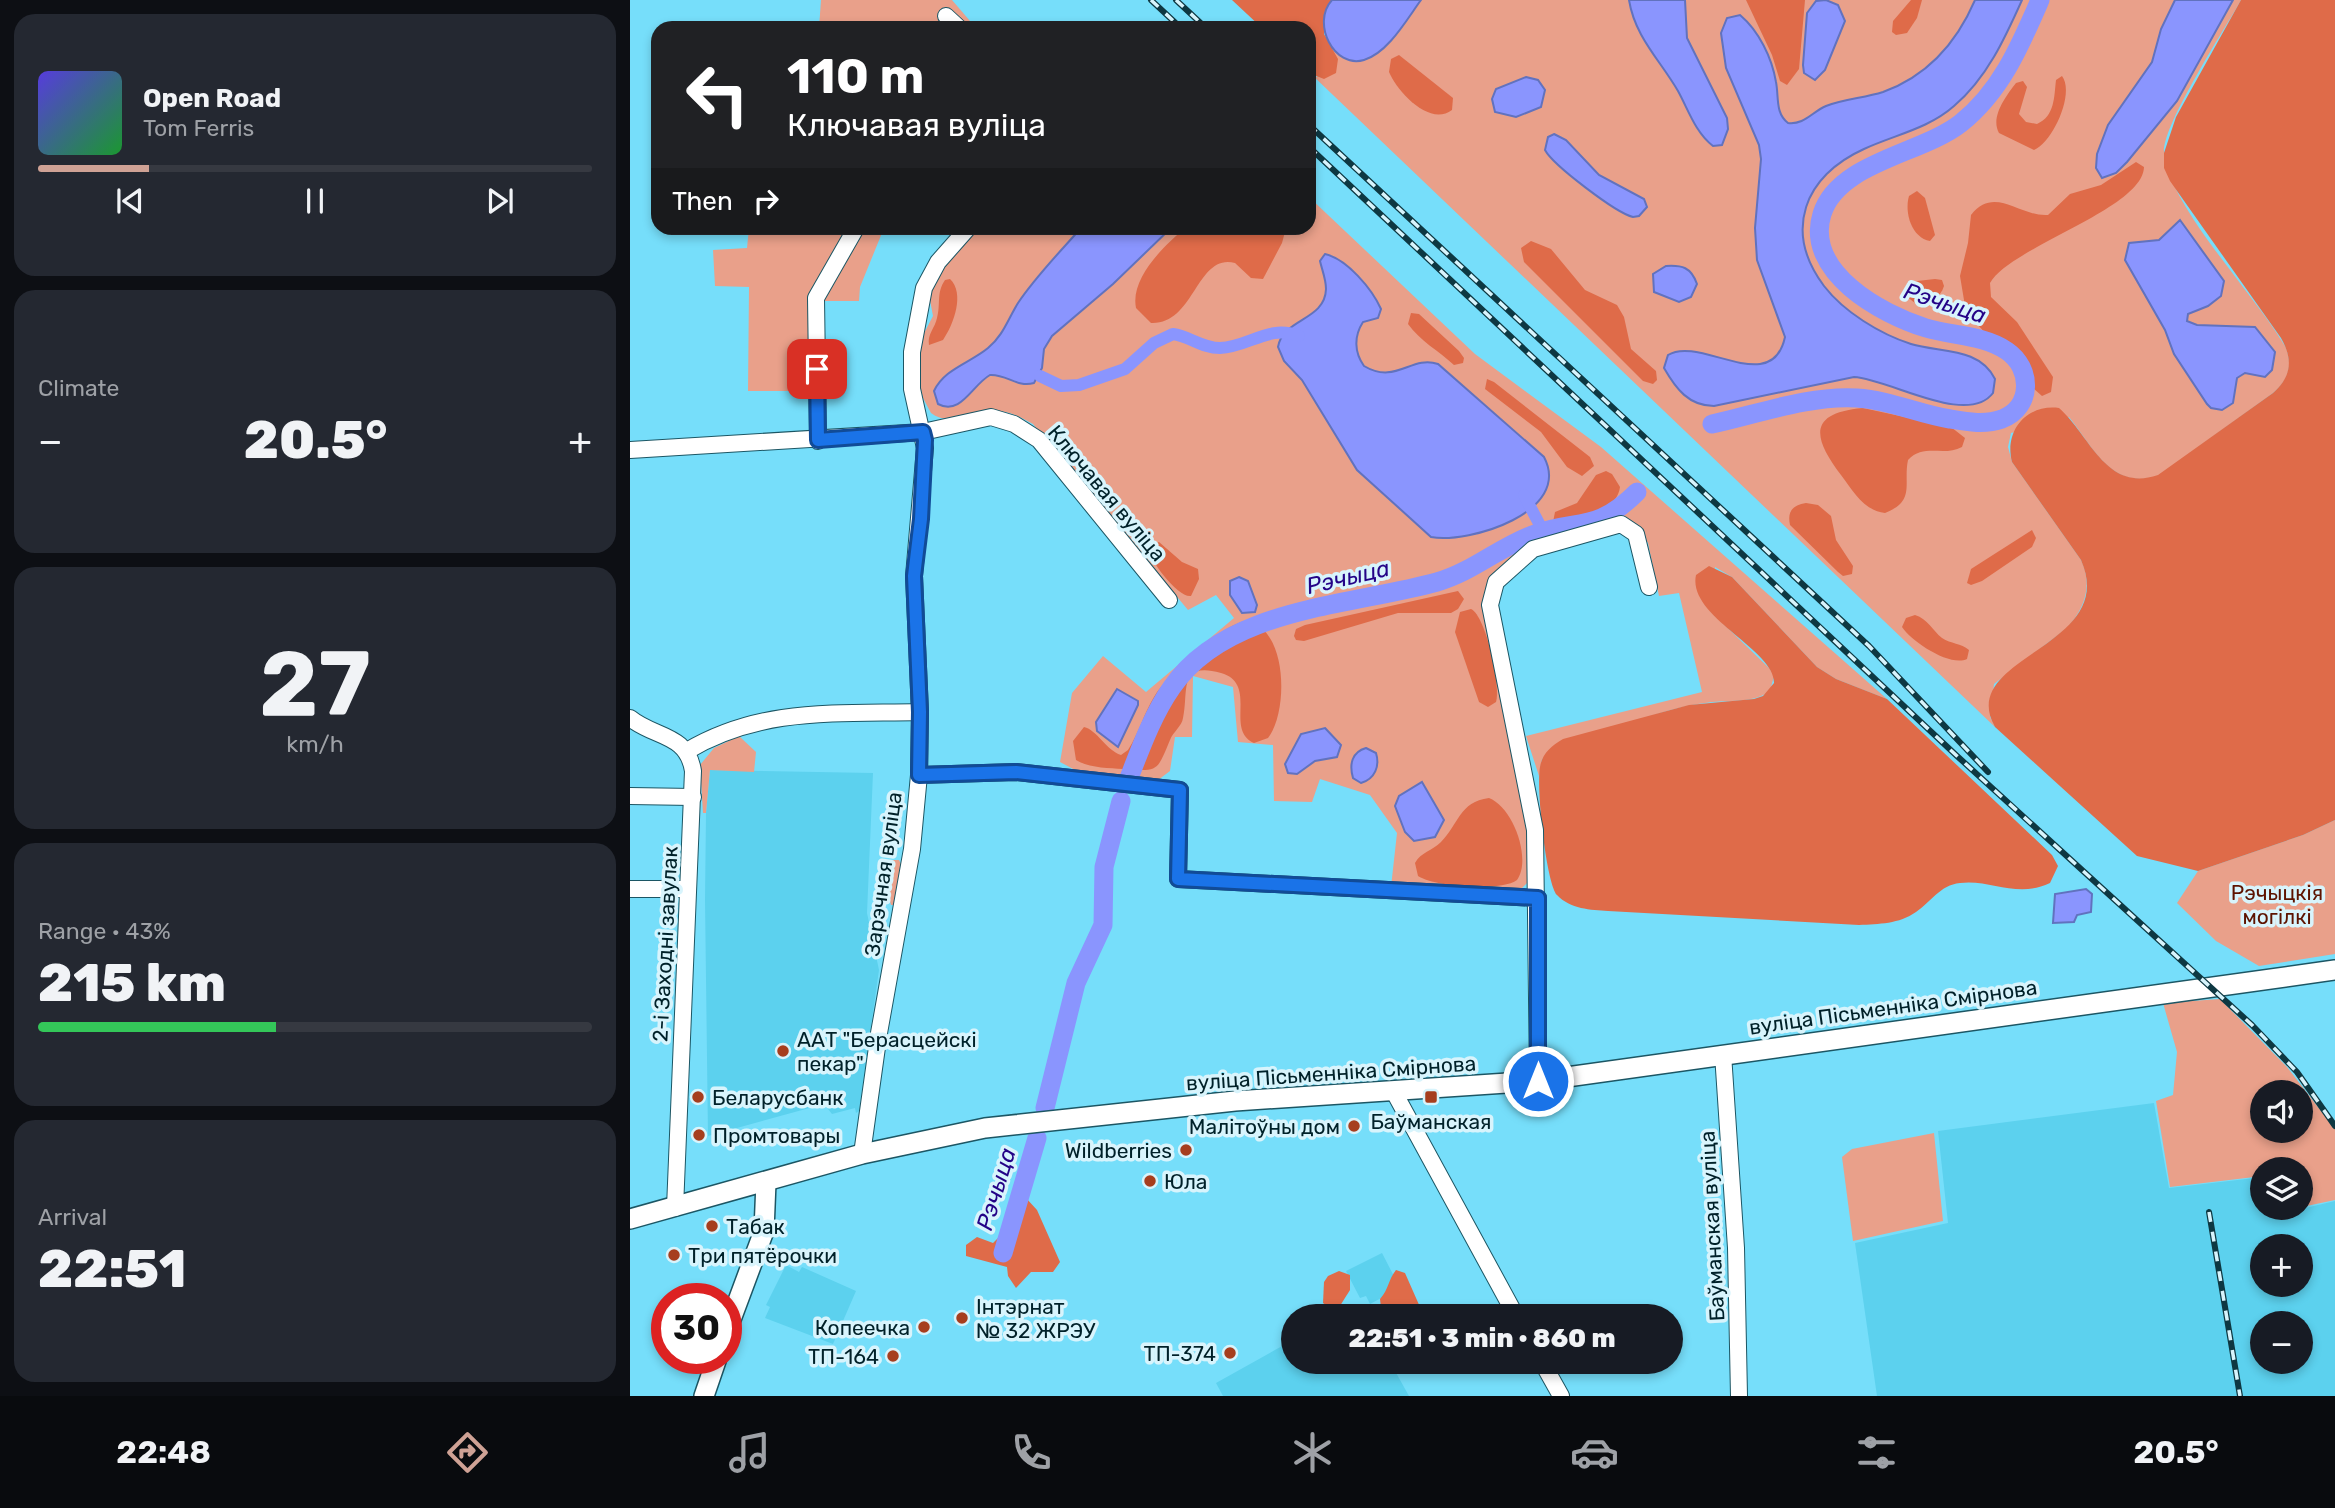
<!DOCTYPE html>
<meta charset="utf-8">
<style>
body{margin:0;font-family:Rubik,sans-serif;background:#242831;color:#f1f3f6;height:100vh;display:flex;flex-direction:column;font-size:26px;white-space:nowrap}
*{box-sizing:border-box;margin:0}
p{font-size:23px;color:#9ea1a6}
.icon{flex:none;width:38px;height:38px;fill:none;stroke:currentColor;stroke-width:2;stroke-linecap:round;stroke-linejoin:round}
.map{position:relative;flex:1;overflow:hidden}
.details{display:flex;flex-direction:column;gap:14px;padding:14px;background:#0d0f14;width:630px}
.details>*{flex:none}
.hud{position:absolute;left:21px;top:21px;width:665px;height:214px;border-radius:21px;box-shadow:0 4px 10px #0003;background:#202124;color:#fff;overflow:hidden}
.fabs{position:absolute;left:1620px;top:1080px;display:grid;gap:14px}
.fabs a{display:grid;place-items:center;width:63px;height:63px;border-radius:50%;background:#171b24;box-shadow:0 4px 10px #0003;font-size:35px}
.speed{position:absolute;left:21px;top:1283px;display:flex;gap:14px;font-size:35px;font-weight:700;text-align:center}
.speed>*{display:grid;place-content:center;width:91px;height:91px;border-radius:50%;background:#171b24;box-shadow:0 4px 10px #0003;line-height:1}
.speed .limit{border:10px solid #d22;background:#fff;color:#111}
.pin{position:absolute;display:grid;place-items:center;width:60px;height:60px;color:#fff;margin:-30px;border-radius:14px;box-shadow:0 4px 10px #0006}
.me{position:absolute;width:77px;margin:-38px;rotate:0deg;stroke-linejoin:round;filter:drop-shadow(0 0 5px #0008)}
.turn{display:flex;align-items:center;gap:24px;height:147px;padding:0 21px;font-size:32px}
.turn .icon{width:91px;height:91px;stroke-width:2.5}
.turn b{display:block;font-size:49px;line-height:60px}
.then{display:flex;align-items:center;height:66px;padding:0 21px;background:#0003;gap:14px;font-size:26px}
.big{font-size:52px;font-weight:800;line-height:1.1}
.details .widget{flex:1;display:flex;flex-direction:column;justify-content:center;gap:10px;min-width:0;padding:0 24px;border-radius:21px;background:#242831}
.details .dial{align-items:center;gap:0}
.dial b{font-size:91px;line-height:1}
.song{display:flex;align-items:center;gap:21px}
.cover{width:84px;height:84px;border-radius:10px;background:linear-gradient(135deg,hsl(250 70% 55%),hsl(130 70% 35%))}
.played{height:7px;border-radius:4px;background:linear-gradient(90deg,#cfa295 20%,#363941 20%)}
.keys{display:flex;justify-content:space-around;direction:ltr}
.heat{display:flex;justify-content:space-between;align-items:center;font-size:38px;direction:ltr}
.charge{height:10px;border-radius:5px;background:linear-gradient(90deg,#34c759 43%,#363941 0)}
.trip{position:absolute;left:651px;top:1304px;width:402px;height:70px;border-radius:35px;background:#171b24;box-shadow:0 4px 10px #0003;font-weight:800;line-height:70px;text-align:center}
.tabs{display:flex;height:112px;justify-content:space-around;align-items:center;background:#090b0e;color:#9ea1a6}
.tabs .icon{width:49px;height:49px}
.tabs .selected{color:#cfa295}
.tabs b{font-size:32px;color:#f1f3f6}
main{display:flex;flex:1;min-height:0}
.map>svg:first-child{display:block}
.built{fill:#5cd1ee;fill-rule:evenodd}
.green{fill:#e9a08a;fill-rule:evenodd}
.forest{fill:#df6b49}
.water{fill:#8a95fe;stroke:#6172be;stroke-width:2}
.lines{fill:none;stroke-linecap:round;stroke-linejoin:round}
.canal{stroke:#8a95fe;stroke-width:12}
.river{stroke:#8a95fe;stroke-width:19}
.minor-casing{stroke:#1c5664;stroke-width:18}
.major-casing{stroke:#1c5664;stroke-width:22}
.minor{stroke:#fff;stroke-width:16}
.major{stroke:#fff;stroke-width:19}
.rail-casing{stroke:#0e3842;stroke-width:6}
.rail{stroke:#d8f4fc;stroke-width:3.5;stroke-dasharray:10;stroke-linecap:butt}
.route-casing{stroke:#114b97;stroke-width:18}
.route{stroke:#1a73e8;stroke-width:12}
.poi-dot{fill:#a63e1e;stroke:#d8f4fc;stroke-width:2.5}
.labels{text-anchor:middle;dominant-baseline:central;stroke-width:7;stroke-linejoin:round;paint-order:stroke}
.street-label{font-size:21px;fill:#002129;stroke:#d8f4fc}
.park-label{font-size:21px;fill:#5d1300;stroke:#d8f4fc}
.poi-label{font-size:21px;fill:#002129;stroke:#d8f4fc;text-anchor:start}
.water-label{font-size:23px;font-style:italic;fill:#240387;stroke:#d8f4fc}
</style>
<main>
<section class="details">
<div class="widget">
<div class="song"><i class="cover"></i><div><b>Open Road</b><p>Tom Ferris</p></div></div>
<div class="played"></div>
<div class="keys"><svg class="icon" aria-label="previous" viewBox="0 0 24 24"><path d="M18 5L8 12l10 7zM5 5v14"/></svg><svg class="icon" aria-label="pause" viewBox="0 0 24 24"><path d="M8 5v14M16 5v14"/></svg><svg class="icon" aria-label="next" viewBox="0 0 24 24"><path d="M6 5l10 7-10 7zM19 5v14"/></svg></div>
</div>
<div class="widget"><p>Climate</p>
<div class="heat"><a>−</a><b class="big">20.5°</b><a>+</a></div>
</div>
<div class="widget dial"><b>27</b><p>km/h</p></div>
<div class="widget"><p>Range · 43%</p><b class="big">215 km</b><div class="charge"></div></div>
<div class="widget"><p>Arrival</p><b class="big">22:51</b></div>
</section>
<div class="map">
<svg width="1705" height="1396" viewBox="0 0 1705 1396">
<rect width="100%" height="100%" fill="#76defa"/>
<g class="built">
<polygon points="80,770 243,773 237,913 249,970 229,1111 226,1113 225,1108 202,1114 194,1104 78,1136 75,900 76,813"/>
<path d="M1524 1103 1539 1188 1633 1177V1208L1667 1210 1705 1201V1396H1247L1225 1243 1318 1223 1308 1131ZM1671 1246V1284H1633V1246ZM1671 1323V1362H1633V1323Z"/>
<polygon points="752,1253 770,1288 740,1304 736,1296 730,1298 716,1271"/>
<polygon points="156,1265 169,1272 172,1267 226,1291 203,1344 135,1318 140,1307 136,1305"/>
<polygon points="663,1340 663,1362 760,1362 779,1396 593,1396 586,1383"/>
</g>
<g class="green">
<polygon points="191,0 322,0 346,28 189,28"/>
<path d="M702 0H1611C1595 29 1532 125 1534 153 1538 205 1628 298 1656 348 1663 367 1658 380 1643 393L1528 476C1482 491 1463 447 1439 417L1381 433 1378 447 1382 462 1451 560C1463 585 1455 608 1437 628L1364 684 1360 717 1365 727 681 74 687 77Z"/>
<path d="M679 197 845 354 971 447 1257 699 1206 679 1187 667 1102 577 1085 567 1080 611 1140 669 1144 676 1140 691C1124 703 1102 700 1082 702 1024 708 967 738 912 759L909 776 896 736 1072 692 1049 593 1029 596 1018 543 1007 527 902 548 864 581 900 837 901 879 888 892 761 887 767 833 740 795 690 779 682 802 644 801 643 745 608 742 603 687 563 676 562 737H545L540 771 528 780 447 771 430 762 442 693 473 656 516 692 604 618 586 595 558 610 403 424C388 415 373 409 355 411 337 413 318 426 301 413L293 398 288 377 291 339 303 316 299 295 310 271 348 228H679Z"/>
<polygon points="119,228 254,228 230,287 229,301 183,301 180,391 118,391 119,287 85,286 83,250 117,248"/>
<polygon points="109,736 126,752 124,772 80,770 76,813 73,813 70,765 84,748"/>
<polygon points="1705,820 1705,954 1629,966 1586,941 1547,903 1568,871 1673,835"/>
<polygon points="258,860 269,860 272,866 265,905 261,905 250,865"/>
<path d="M1590 999 1657 1067 1705 1129V1200L1667 1208H1671V1169H1633V1176L1540 1187 1526 1101 1543 1095 1547 1052 1533 1003ZM1633 1092H1671V1130H1633Z"/>
<polygon points="1304,1133 1313,1221 1223,1241 1212,1157 1222,1149"/>
</g>
<g class="forest">
<polygon points="602,0 702,0 694,34 708,59 706,73 694,79 679,73 679,28 632,28"/>
<polygon points="1116,0 1175,0 1169,69 1157,85 1150,81 1142,55"/>
<polygon points="1281,0 1292,0 1287,18 1277,33 1266,35 1262,32 1263,21"/>
<path d="M1611 0H1705V820L1673 835 1568 871 1507 856 1365 727C1325 656 1490 648 1451 560L1382 462C1374 431 1396 404 1429 408 1460 435 1476 493 1528 475L1643 393C1662 376 1663 359 1651 338L1540 181 1534 168V153L1546 117Z"/>
<path d="M769 55 823 98 822 110C799 127 767 91 759 72L761 59Z"/>
<path d="M1432 76C1445 93 1423 142 1404 150L1369 133C1360 117 1376 96 1386 83L1393 81 1397 87 1389 114 1396 122 1407 124C1425 116 1424 97 1426 80Z"/>
<path d="M1506 162 1514 167C1513 209 1380 247 1360 283L1361 297 1387 322 1423 377 1421 392 1412 396 1403 388 1394 360 1358 336 1336 312 1330 276 1338 243 1341 215C1365 185 1389 217 1418 215L1440 194 1471 185Z"/>
<path d="M1287 191 1295 198 1305 235 1300 241C1282 238 1274 213 1279 196Z"/>
<path d="M555 228H656L652 243 633 279 621 278 605 263C566 253 565 325 521 323L506 308C500 278 534 246 555 228Z"/>
<polygon points="901,241 921,249 955,290 987,305 994,317 1001,349 1026,371 1027,380 1023,384 1013,381 894,262 891,248"/>
<path d="M320 279C335 293 324 324 313 340L299 345C297 334 305 328 307 318 311 304 306 293 315 280Z"/>
<path d="M1305 279 1312 280 1314 286C1310 299 1298 304 1285 303L1272 293 1278 282Z"/>
<path d="M781 313 789 314 829 351 834 358 833 363 824 365C809 351 790 341 778 324Z"/>
<polygon points="857,379 864,382 960,457 964,466 952,476 937,467 911,432 855,389"/>
<path d="M1233 408 1321 427 1335 438 1332 447C1314 457 1294 443 1278 460 1273 484 1286 501 1255 513 1233 510 1224 492 1211 475 1183 438 1177 413 1233 408Z"/>
<path d="M976 471 982 474 990 487C987 512 945 532 923 522L925 512 947 503 966 475Z"/>
<path d="M1176 503 1188 505 1201 516 1206 540 1223 566 1222 574 1213 576 1208 572 1160 525C1157 511 1163 505 1176 503Z"/>
<polygon points="1402,530 1406,538 1402,547 1352,581 1341,585 1337,583 1341,569"/>
<path d="M529 542 552 562 568 569 569 579 561 596C548 598 518 559 518 546Z"/>
<path d="M1079 566 1102 577 1187 667 1206 679 1257 699 1422 855 1428 866 1420 883C1387 899 1361 879 1330 883 1310 885 1301 902 1286 912 1269 924 1249 924 1229 925L978 911C961 910 940 909 927 895 916 882 906 786 910 767 912 754 921 746 933 739L1059 705 1124 699 1133 696 1144 683C1145 649 1057 617 1066 575Z"/>
<polygon points="828,591 834,599 828,609 821,613 768,613 674,641 666,640 664,636 666,629 675,625"/>
<path d="M841 609C856 616 871 686 866 702L858 707 849 702 825 632 830 612Z"/>
<path d="M1285 615C1298 619 1302 630 1312 638 1321 644 1331 643 1339 650L1337 659C1320 667 1282 642 1272 627L1276 618Z"/>
<path d="M614 621C658 624 659 712 638 738L624 743C594 730 629 684 591 673 547 661 559 692 553 718 552 726 543 732 540 740 527 771 529 772 493 769 478 768 459 768 446 760L443 741 454 727C467 730 476 750 491 755L498 750C509 733 514 713 524 697 539 672 587 629 614 621Z"/>
<path d="M859 798C883 807 902 859 887 880 871 892 805 887 788 876L785 863C791 852 802 851 811 842 829 824 829 802 859 798Z"/>
<polygon points="396,1198 407,1210 430,1262 423,1272 401,1272 386,1288 378,1276 377,1267 336,1256 336,1245 347,1237 363,1243 369,1237 383,1201"/>
<path d="M766 1270 775 1273 790 1307 791 1316H752L750 1299C759 1289 758 1280 766 1270Z"/>
<polygon points="709,1271 720,1275 720,1290 708,1309 702,1310 693,1303 694,1282 698,1276"/>
</g>
<g class="water">
<path d="M702 0H791C777 19 758 53 734 60 704 69 681 23 702 0Z"/>
<path d="M999 0H1055L1057 38 1097 118 1098 129 1092 145 1083 146C1065 132 1058 109 1048 91 1030 60 1005 37 999 0Z"/>
<path d="M1345 0H1392C1375 38 1357 78 1324 106 1298 129 1264 135 1234 149 1174 176 1153 231 1194 286 1214 312 1250 334 1281 344 1311 353 1349 347 1365 379L1363 393C1337 427 1260 379 1224 377L1084 406C1059 406 1046 389 1034 368L1038 355C1070 335 1142 398 1155 337L1127 260 1125 228 1131 159 1129 145 1096 68 1091 33 1097 18 1110 15C1129 31 1142 58 1146 82 1149 97 1145 113 1158 123 1174 125 1182 112 1196 106 1214 99 1234 98 1253 92 1297 76 1327 42 1345 0Z"/>
<polygon points="1545,0 1603,0 1547,101 1497,162 1486,173 1472,178 1466,168 1467,154 1478,125 1522,62 1531,29"/>
<polygon points="1186,1 1196,0 1208,5 1215,21 1195,70 1185,80 1174,73 1173,65 1177,13"/>
<polygon points="896,77 908,80 915,90 911,107 886,117 865,112 862,99 866,89"/>
<path d="M924 134 936 140 969 175 1014 199 1017 207 1009 216 1003 217C986 213 923 165 915 150L918 137Z"/>
<polygon points="1550,220 1594,281 1591,296 1578,306 1558,314 1557,321 1567,325 1625,327 1645,352 1642,370 1635,377 1615,373 1607,378 1603,403 1592,410 1581,408 1577,404 1544,354 1535,330 1495,260 1499,243 1529,240"/>
<path d="M451 228H541L483 284 422 336 414 349 412 368 404 383C387 388 377 374 360 375 342 385 331 416 308 404L304 391C314 369 340 363 358 348 373 336 378 319 388 303 406 276 430 252 451 228Z"/>
<path d="M695 254C717 259 742 289 751 309L748 318 733 322C724 336 724 352 734 366 766 385 781 355 808 364L914 457C943 512 839 544 801 537L727 470 672 380 654 361 648 347C653 318 695 321 696 289 696 279 692 270 690 261Z"/>
<path d="M1036 266C1052 265 1061 267 1067 284L1061 297 1049 302 1024 292 1023 274Z"/>
<polygon points="609,577 618,581 627,605 625,612 612,613 600,595 600,581"/>
<polygon points="487,689 508,701 508,705 488,747 467,731 466,722"/>
<polygon points="695,728 711,745 707,757 685,761 667,774 658,773 655,764 671,734"/>
<path d="M736 748 746 753C750 766 745 779 731 783L723 778C719 764 722 752 736 748Z"/>
<polygon points="792,782 814,820 805,837 784,841 775,832 765,806 769,796"/>
<polygon points="1456,889 1462,894 1461,912 1447,915 1444,922 1423,923 1425,894"/>
</g>
<g class="lines">
<g class="canal">
<path d="M410 376 431 386 449 385 495 369 524 343 543 334C559 336 572 348 590 348 619 347 639 324 669 336"/>
<polyline points="894,495 913,531"/>
</g>
<g class="river">
<path d="M1082 424C1128 414 1180 395 1227 398 1259 400 1289 414 1320 419 1338 422 1355 425 1372 419 1403 407 1402 368 1377 351 1354 335 1322 336 1296 328 1251 314 1174 272 1192 214 1208 162 1292 154 1331 123 1371 91 1390 46 1410 0"/>
<path d="M499 778C511 747 523 714 542 687 597 607 721 606 807 582 842 572 868 548 902 535 948 518 965 534 1007 492"/>
<polyline points="415,1108 446,983 473,925 474,867 491,801"/>
<polyline points="373,1253 407,1138"/>
</g>
<g class="minor-casing">
<g id="minor">
<polyline points="316,16 329,28"/>
<polyline points="188,441 186,298 226,228"/>
<polyline points="0,450 293,432 361,417 384,424 409,440 539,600"/>
<path d="M0 718C24 738 57 733 63 771L45 1208"/>
<path d="M57 751C131 707 206 714 290 712"/>
<polyline points="289,775 386,772 550,790 548,879 908,898"/>
<polyline points="0,796 63,797"/>
<polyline points="0,889 58,889"/>
<polyline points="1093,1054 1106,1248 1109,1396"/>
<polyline points="908,1081 905,830 860,605 866,582 903,549 991,524 1006,534 1019,587"/>
<polyline points="764,1092 886,1316"/>
<polyline points="232,1154 249,1033 282,849 289,775 290,712 284,576 295,448 282,389 282,352 294,288 308,262 338,228"/>
<polyline points="912,1362 931,1396"/>
</g>
</g>
<g class="major-casing">
<g id="major">
<polyline points="0,1219 232,1154 355,1128 605,1101 908,1081 1705,970"/>
<polyline points="96,1333 134,1231 136,1182"/>
<polyline points="74,1396 87,1358"/>
</g>
</g>
<use href="#minor" class="minor"/>
<use href="#major" class="major"/>
<g class="rail-casing">
<g id="rail">
<polyline points="521,0 551,28"/>
<polyline points="546,0 576,28"/>
<polyline points="679,125 1239,646 1358,772"/>
<polyline points="679,147 1327,756 1622,1025 1667,1072 1705,1126"/>
<polyline points="1579,1212 1610,1396"/>
</g>
</g>
<use href="#rail" class="rail"/>
</g>
<g class="lines">
<g class="route-casing">
<polyline id="route" points="187,369 188,440 293,432 295,440 291,519 284,576 290,712 289,775 386,772 550,790 548,879 908,898 908,1081"/>
</g>
<use href="#route" class="route"/>
</g>
<g class="poi-dot">
<circle cx="153" cy="1051" r="7"/>
<circle cx="68" cy="1097" r="7"/>
<rect x="794" y="1090" width="14" height="14" rx="3.5"/>
<circle cx="724" cy="1126" r="7"/>
<circle cx="69" cy="1135" r="7"/>
<circle cx="556" cy="1150" r="7"/>
<circle cx="520" cy="1181" r="7"/>
<circle cx="82" cy="1226" r="7"/>
<circle cx="44" cy="1255" r="7"/>
<circle cx="332" cy="1318" r="7"/>
<circle cx="294" cy="1327" r="7"/>
<circle cx="600" cy="1353" r="7"/>
<circle cx="263" cy="1356" r="7"/>
</g>
<g class="labels">
<g class="street-label">
<text transform="translate(477 493) rotate(50)">Ключавая вуліца</text>
<text transform="translate(253 874) rotate(-82)">Зарэчная вуліца</text>
<text transform="translate(35 944) rotate(-87)">2-і Заходні завулак</text>
<text transform="translate(1263 1007) rotate(-8)">вуліца Пісьменніка Смірнова</text>
<text transform="translate(701 1073) rotate(-4)">вуліца Пісьменніка Смірнова</text>
<text transform="translate(1082 1226) rotate(-93)">Баўманская вуліца</text>
</g>
<g class="park-label">
<text x="1647" y="892">Рэчыцкія<tspan x="1647" dy="24">могілкі</tspan></text>
</g>
<g class="poi-label">
<text x="167" y="1039">ААТ "Берасцейскі<tspan x="167" dy="24">пекар"</tspan></text>
<text x="82" y="1097">Беларусбанк</text>
<text x="801" y="1121" text-anchor="middle">Баўманская</text>
<text x="710" y="1126" text-anchor="end">Малітоўны дом</text>
<text x="83" y="1135">Промтовары</text>
<text x="542" y="1150" text-anchor="end">Wildberries</text>
<text x="534" y="1181">Юла</text>
<text x="96" y="1226">Табак</text>
<text x="58" y="1255">Три пятёрочки</text>
<text x="346" y="1306">Інтэрнат<tspan x="346" dy="24">№ 32 ЖРЭУ</tspan></text>
<text x="280" y="1327" text-anchor="end">Копеечка</text>
<text x="586" y="1353" text-anchor="end">ТП-374</text>
<text x="249" y="1356" text-anchor="end">ТП-164</text>
</g>
<g class="water-label">
<text transform="translate(1315 303) rotate(18)">Рэчыца</text>
<text transform="translate(718 577) rotate(-13)">Рэчыца</text>
<text transform="translate(366 1189) rotate(-73)">Рэчыца</text>
</g>
</g>
</svg>
<div class="fabs">
<a><svg class="icon" aria-label="sound" viewBox="0 0 24 24"><path d="M4 9h4l5-4v14l-5-4H4zM17 9q2 3 0 6"/></svg></a>
<a><svg class="icon" aria-label="layers" viewBox="0 0 24 24"><path d="M12 4l9 5-9 5-9-5zM3 14l9 5 9-5"/></svg></a>
<a>+</a>
<a>−</a>
</div>
<div class="speed"><div class="limit">30</div></div>
<div class="pin" style="left:187px;top:369px;background:#d93025"><svg class="icon" aria-label="arrive" viewBox="0 0 24 24"><path d="M6 21V4h12l-3 4 3 4H6"/></svg></div>
<svg class="me" style="left:908px;top:1081px" viewBox="-20 -20 40 40"><circle r="17" fill="#1a73e8" stroke="#fff" stroke-width="3"/><path d="M0-11L8 9 0 5-8 9z" fill="#fff"/></svg>
<div class="trip">22:51 · 3 min · 860 m</div>
<div class="hud">
<div class="turn"><svg class="icon" aria-label="left" viewBox="0 0 24 24"><path d="M17 20v-9H6M10 6l-5 5 5 5"/></svg><div><b>110 m</b>Ключавая вуліца</div></div>
<div class="then">Then<svg class="icon" aria-label="right" viewBox="0 0 24 24"><path d="M7 20v-9h11M14 6l5 5-5 5"/></svg></div>
</div>
</div>
</main>
<nav class="tabs">
<b>22:48</b>
<svg class="icon selected" aria-label="directions" viewBox="0 0 24 24"><path d="M12 3l9 9-9 9-9-9zM9 14v-3h6M13 9l2 2-2 2"/></svg>
<svg class="icon" aria-label="music" viewBox="0 0 24 24"><path d="M9 18V5l10-2v13"/><circle cx="6" cy="18" r="3"/><circle cx="16" cy="16" r="3"/></svg>
<svg class="icon" aria-label="phone" viewBox="0 0 24 24"><path d="M5 4h4l2 5-3 2q2 4 5 5l2-3 5 2v4C11 20 4 13 5 4z"/></svg>
<svg class="icon" aria-label="climate" viewBox="0 0 24 24"><path d="M12 3v18M4 7l16 10M4 17L20 7"/></svg>
<svg class="icon" aria-label="car" viewBox="0 0 24 24"><path d="M5 17H2v-5l4-1 3-4h7l3 4 3 1v5h-3M9 17h6M6 11h13"/><circle cx="7" cy="17" r="2"/><circle cx="17" cy="17" r="2"/></svg>
<svg class="icon" aria-label="filters" viewBox="0 0 24 24"><path d="M4 7h16M4 17h16"/><circle cx="9" cy="7" r="2"/><circle cx="15" cy="17" r="2"/></svg>
<b>20.5°</b>
</nav>
